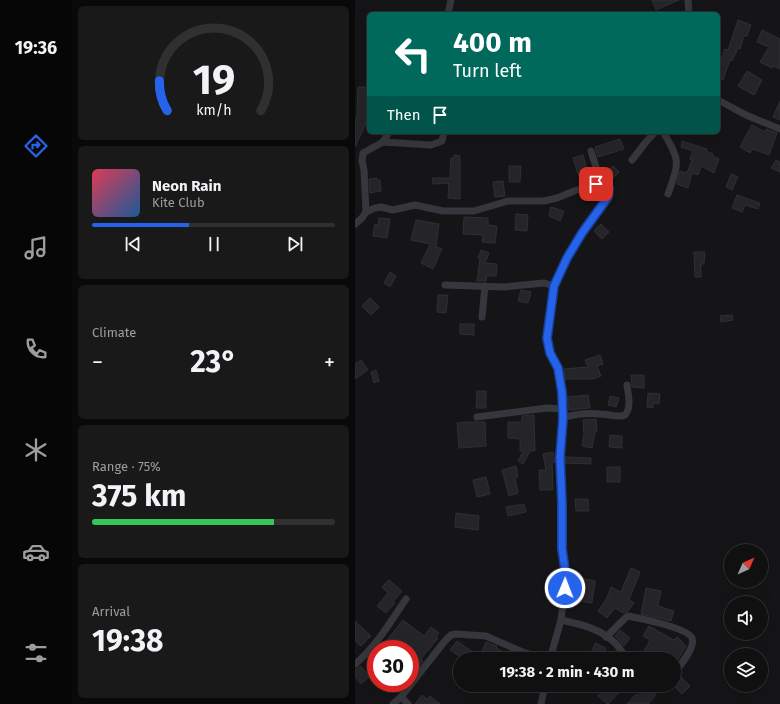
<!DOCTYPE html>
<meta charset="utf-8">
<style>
body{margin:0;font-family:"Fira Sans",sans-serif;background:#19191a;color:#f1f3f6;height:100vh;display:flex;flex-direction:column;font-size:15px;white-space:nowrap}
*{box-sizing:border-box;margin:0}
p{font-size:13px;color:#9c9d9f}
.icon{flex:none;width:22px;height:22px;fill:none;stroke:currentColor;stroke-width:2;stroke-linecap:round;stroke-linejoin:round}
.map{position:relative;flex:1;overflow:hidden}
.panel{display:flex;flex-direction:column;gap:6px;padding:6px;background:#090909;width:283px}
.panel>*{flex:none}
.hud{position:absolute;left:12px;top:12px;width:353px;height:122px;border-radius:6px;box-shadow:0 4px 16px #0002,0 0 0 1px #303031;background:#00695c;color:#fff;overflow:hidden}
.needle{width:26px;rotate:45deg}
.tools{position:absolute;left:369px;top:544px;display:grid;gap:8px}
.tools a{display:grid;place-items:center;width:44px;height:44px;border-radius:50%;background:#101011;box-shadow:0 4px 16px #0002,0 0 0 1px #303031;font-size:20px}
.speed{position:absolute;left:12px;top:640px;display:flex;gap:8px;font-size:20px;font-weight:700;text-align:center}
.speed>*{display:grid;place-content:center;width:52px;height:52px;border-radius:50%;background:#101011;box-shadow:0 4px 16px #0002,0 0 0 1px #303031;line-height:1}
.speed .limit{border:6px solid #d22;background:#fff;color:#111}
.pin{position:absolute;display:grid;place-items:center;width:34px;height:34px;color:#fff;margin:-17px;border-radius:8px;box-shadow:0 2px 6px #0006}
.me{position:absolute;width:44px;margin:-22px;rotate:1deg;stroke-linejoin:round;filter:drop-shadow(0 0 3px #0008)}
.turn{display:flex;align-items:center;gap:14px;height:84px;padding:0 20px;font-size:18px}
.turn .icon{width:52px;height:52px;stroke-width:2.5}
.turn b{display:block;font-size:28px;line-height:34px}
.then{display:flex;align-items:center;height:38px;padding:0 20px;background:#0003;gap:8px;font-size:15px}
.big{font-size:30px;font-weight:700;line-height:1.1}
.panel .widget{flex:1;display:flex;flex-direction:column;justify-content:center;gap:6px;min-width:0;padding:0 14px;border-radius:6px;background:#19191a}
.panel .dial{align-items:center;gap:0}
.dial svg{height:104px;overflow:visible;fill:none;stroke:#303031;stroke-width:7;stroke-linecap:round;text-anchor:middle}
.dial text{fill:#f1f3f6;stroke:none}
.song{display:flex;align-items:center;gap:12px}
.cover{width:48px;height:48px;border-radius:6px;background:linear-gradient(135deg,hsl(350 70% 55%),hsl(210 70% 35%))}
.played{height:4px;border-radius:2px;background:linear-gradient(90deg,#2563eb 40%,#303031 40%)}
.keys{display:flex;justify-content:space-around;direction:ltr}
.heat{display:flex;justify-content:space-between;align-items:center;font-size:22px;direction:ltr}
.charge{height:6px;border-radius:3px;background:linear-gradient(90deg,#34c759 75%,#303031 0)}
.trip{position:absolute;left:98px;top:652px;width:228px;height:40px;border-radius:20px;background:#101011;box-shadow:0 4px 16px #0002,0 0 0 1px #303031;font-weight:700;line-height:40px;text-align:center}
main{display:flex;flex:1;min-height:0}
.tab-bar{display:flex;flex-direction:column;width:72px;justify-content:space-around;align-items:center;background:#060607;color:#9c9d9f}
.tab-bar .icon{width:28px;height:28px}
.tab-bar .active{color:#2563eb}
.tab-bar b{font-size:18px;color:#f1f3f6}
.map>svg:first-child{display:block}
.building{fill:#252529;stroke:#2f2f34}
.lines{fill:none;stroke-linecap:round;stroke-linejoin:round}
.street{stroke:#36373d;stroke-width:7}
.route-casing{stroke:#184099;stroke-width:10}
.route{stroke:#2563eb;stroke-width:7}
</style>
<main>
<nav class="tab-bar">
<b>19:36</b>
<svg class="icon active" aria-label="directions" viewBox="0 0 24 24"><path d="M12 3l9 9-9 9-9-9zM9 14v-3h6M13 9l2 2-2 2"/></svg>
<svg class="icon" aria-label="music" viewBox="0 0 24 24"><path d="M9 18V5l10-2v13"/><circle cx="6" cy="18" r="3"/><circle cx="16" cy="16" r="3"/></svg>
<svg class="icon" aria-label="phone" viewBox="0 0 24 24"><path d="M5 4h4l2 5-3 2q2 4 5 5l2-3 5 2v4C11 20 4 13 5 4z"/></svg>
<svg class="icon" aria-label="climate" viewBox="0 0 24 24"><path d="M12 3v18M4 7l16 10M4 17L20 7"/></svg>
<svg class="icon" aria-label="car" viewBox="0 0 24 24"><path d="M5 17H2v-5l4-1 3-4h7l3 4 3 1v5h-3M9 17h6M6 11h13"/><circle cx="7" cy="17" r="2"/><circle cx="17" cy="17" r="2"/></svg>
<svg class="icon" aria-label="filters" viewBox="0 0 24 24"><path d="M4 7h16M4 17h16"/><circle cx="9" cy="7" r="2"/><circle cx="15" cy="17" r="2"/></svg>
</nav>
<section class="panel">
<div class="widget dial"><svg viewBox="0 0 100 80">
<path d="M14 69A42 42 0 1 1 86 69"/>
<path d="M14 69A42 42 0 0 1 8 46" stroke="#2563eb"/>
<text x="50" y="56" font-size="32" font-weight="700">19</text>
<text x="50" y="72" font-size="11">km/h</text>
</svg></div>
<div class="widget">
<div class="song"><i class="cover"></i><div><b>Neon Rain</b><p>Kite Club</p></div></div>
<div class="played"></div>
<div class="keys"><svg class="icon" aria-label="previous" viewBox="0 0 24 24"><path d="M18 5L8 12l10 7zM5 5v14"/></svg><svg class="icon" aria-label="pause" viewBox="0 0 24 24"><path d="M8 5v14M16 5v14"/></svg><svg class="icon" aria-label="next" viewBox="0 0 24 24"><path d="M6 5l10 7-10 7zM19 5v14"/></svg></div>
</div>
<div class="widget"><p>Climate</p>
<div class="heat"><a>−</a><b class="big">23°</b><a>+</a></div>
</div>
<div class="widget"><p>Range · 75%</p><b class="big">375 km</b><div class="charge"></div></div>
<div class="widget"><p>Arrival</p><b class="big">19:38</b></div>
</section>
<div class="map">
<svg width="425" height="704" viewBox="0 0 425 704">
<rect width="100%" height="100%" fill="#151517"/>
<g class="building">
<polygon points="297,0 324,0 301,10"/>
<polygon points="383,20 396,25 392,36 389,36 385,49 383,48 377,61 375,60 368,80 363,78 363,66 370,49 373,50"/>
<polygon points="407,30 425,39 425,69 418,66 417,68 405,62 414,47 402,42"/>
<polygon points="392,71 407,80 399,95 383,86"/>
<polygon points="3,87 14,87 14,111 12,111 12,121 0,147 0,121 2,116"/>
<polygon points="425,101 425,120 418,117"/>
<polygon points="397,125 410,132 411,129 422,133 414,155 398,149 395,153 385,147"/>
<polygon points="265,139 269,149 243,157 240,147"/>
<polygon points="327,141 352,149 351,151 358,154 358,156 364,159 359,173 346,166 343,175 337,173 333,188 322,184 325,171 332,173 337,160 335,159 338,151 326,147"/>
<polygon points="99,155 105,156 105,199 93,198 94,183 78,184 77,178 95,178 96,158 99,158"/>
<polygon points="228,155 234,177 225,180 218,158"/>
<polygon points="421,160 425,162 425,172 416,168"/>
<polygon points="154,166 166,166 165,182 154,182"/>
<polygon points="258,166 264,172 257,179 251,173"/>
<polygon points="376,174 383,177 377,190 371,187"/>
<polygon points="22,178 22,180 25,180 26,191 15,193 14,179"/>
<polygon points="148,181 150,196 140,197 138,182"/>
<polygon points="382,195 405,203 403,209 390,205 387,212 377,208"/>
<polygon points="196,207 209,211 205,221 194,216"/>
<polygon points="161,214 173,215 172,231 160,230"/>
<polygon points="109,217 133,218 133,225 142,226 140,243 127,242 128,235 108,234"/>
<polygon points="24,218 35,219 32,238 18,236 20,224 23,225"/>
<polygon points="61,220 84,224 81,247 87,249 78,269 66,263 75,244 56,240"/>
<polygon points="246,224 254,232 247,239 239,231"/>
<polygon points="126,250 134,253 130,263 142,264 141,276 132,276 131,281 122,281 125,259 123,258"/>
<polygon points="339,252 350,252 349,264 346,264 346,277 340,277"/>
<polygon points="35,272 41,276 35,287 29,283"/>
<polygon points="166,290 176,292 173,303 163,301"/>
<polygon points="83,295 93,295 91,313 82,312"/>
<polygon points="15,298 24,307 16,315 7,306"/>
<polygon points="377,315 378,320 366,322 365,316"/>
<polygon points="105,324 119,324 119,335 105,334"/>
<polygon points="245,355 248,364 242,366 246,376 238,379 210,379 209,369 233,367 230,360"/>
<polygon points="6,360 13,370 0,379 0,364"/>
<polygon points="21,370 24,381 19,383 16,372"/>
<polygon points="276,375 289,375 289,388 277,387"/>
<polygon points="122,391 131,391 131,408 121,408"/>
<polygon points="293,393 305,394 304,404 298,403 298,408 292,407"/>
<polygon points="233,395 235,408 214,410 212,397"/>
<polygon points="255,396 264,398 261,407 253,405"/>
<polygon points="179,415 180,451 175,451 168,464 163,461 168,451 165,451 165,439 153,438 153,422 167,422 167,416"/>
<polygon points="241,419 242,432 240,432 237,448 227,446 229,435 228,420"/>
<polygon points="113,422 130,422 131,446 104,448 102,423"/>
<polygon points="255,435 267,436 267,448 254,447"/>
<polygon points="198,452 200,462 197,463 198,490 185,490 184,470 191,470 188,454"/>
<polygon points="210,457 236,458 236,464 210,463"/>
<polygon points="161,466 163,477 160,478 163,493 154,496 147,470"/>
<rect x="252" y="467" width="13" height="15"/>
<polygon points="131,477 135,494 122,497 118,480"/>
<polygon points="220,499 233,499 234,511 221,511"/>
<polygon points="169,504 171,512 153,516 151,507"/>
<polygon points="101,513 124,516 123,530 100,527"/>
<polygon points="276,568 285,572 274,600 279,603 273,611 268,613 260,608 252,618 243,611 251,600 256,587 266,592"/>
<polygon points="221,577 240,581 237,603 217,600"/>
<polygon points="34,580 47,591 38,602 40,603 31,613 22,606 33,593 27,587"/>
<polygon points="291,588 306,591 303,606 319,611 316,621 286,614"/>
<polygon points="48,620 69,636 76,627 84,633 81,636 83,638 66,659 68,661 55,677 55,649 43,649 32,640"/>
<polygon points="0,621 16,636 6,646 0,641"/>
<polygon points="294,626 319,640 322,637 331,646 324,658 319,664 319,659 285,659 295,640 288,636"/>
<polygon points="265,630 275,638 269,646 260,636"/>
<polygon points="102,641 122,655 119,659 109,659 95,650"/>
<polygon points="131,642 142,646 141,648 154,654 152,659 124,659"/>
<polygon points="240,643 251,648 247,659 234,659"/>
<polygon points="5,666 15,676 6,684 0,677 0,670"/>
<polygon points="325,676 335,686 327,694 318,685"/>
<polygon points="34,683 51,683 43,692"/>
<polygon points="254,685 262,685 267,689 253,704 252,704 243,696"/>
<polygon points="291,686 301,695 293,704 272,704 281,694 282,696"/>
<polygon points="67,695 72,699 75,696 85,704 60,704"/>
</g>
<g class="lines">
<g class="street">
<polyline points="333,0 334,14"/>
<polyline points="93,14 96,0"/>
<polyline points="363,100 391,115 425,129"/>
<path d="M308 132C326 161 324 163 313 194"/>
<polyline points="28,142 76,145 87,141 89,132"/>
<polyline points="236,151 246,183"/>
<polyline points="277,160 291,142 300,132"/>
<polyline points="11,212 20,208 26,207 38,210 60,205 88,211 119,211 153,201 189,201 202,198 219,191 248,182 254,188 251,201 227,233 212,258 200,283 192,338 195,353 203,368 207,392 208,418 205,457 207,503 207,549 211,577 206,620 195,659"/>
<polyline points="0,224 7,218 11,212 9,170 7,161 8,153 28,142 34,132"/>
<polyline points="90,285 149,287 189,283 199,286"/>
<polyline points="127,317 130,286"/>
<polyline points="122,417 192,408 208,409"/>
<path d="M208 418C220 414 233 413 245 414 253 414 263 418 270 415 277 407 273 394 272 385"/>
<path d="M206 620C225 624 247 629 261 644 265 648 268 654 272 659"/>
<path d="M251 637C257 632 269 618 273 616 284 618 333 628 337 638 341 646 325 666 319 673"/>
<path d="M0 664C21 647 36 621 51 599"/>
<polyline points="46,697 89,642 96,635 101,634 131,636 170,653 192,659"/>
<polyline points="38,704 46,697 53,704"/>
<polyline points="186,704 190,685"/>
</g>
</g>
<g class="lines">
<g class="route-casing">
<polyline id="route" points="210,588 211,577 207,549 207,503 205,457 208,418 207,392 203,368 195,353 192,338 199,286 212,258 227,233 253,197 254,188 248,182 241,184"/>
</g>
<use href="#route" class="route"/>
</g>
</svg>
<div class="tools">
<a><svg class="needle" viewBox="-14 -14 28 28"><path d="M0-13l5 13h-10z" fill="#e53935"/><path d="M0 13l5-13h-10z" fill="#9c9d9f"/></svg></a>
<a><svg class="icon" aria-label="sound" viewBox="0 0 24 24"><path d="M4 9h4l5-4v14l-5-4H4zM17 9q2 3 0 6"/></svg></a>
<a><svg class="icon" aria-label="layers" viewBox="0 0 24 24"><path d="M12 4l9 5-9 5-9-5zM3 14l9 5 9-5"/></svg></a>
</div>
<div class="speed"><div class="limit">30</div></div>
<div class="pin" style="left:241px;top:184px;background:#d93025"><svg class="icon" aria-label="arrive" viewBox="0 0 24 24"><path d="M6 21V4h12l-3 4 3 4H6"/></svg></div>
<svg class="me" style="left:210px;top:588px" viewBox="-20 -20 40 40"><circle r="17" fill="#2563eb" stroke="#fff" stroke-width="3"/><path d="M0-11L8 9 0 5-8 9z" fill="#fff"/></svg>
<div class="trip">19:38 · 2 min · 430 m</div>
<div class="hud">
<div class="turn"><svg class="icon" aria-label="left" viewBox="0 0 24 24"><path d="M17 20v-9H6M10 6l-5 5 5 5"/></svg><div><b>400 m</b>Turn left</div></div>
<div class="then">Then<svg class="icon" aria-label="arrive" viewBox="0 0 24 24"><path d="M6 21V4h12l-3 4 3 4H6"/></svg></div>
</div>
</div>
</main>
